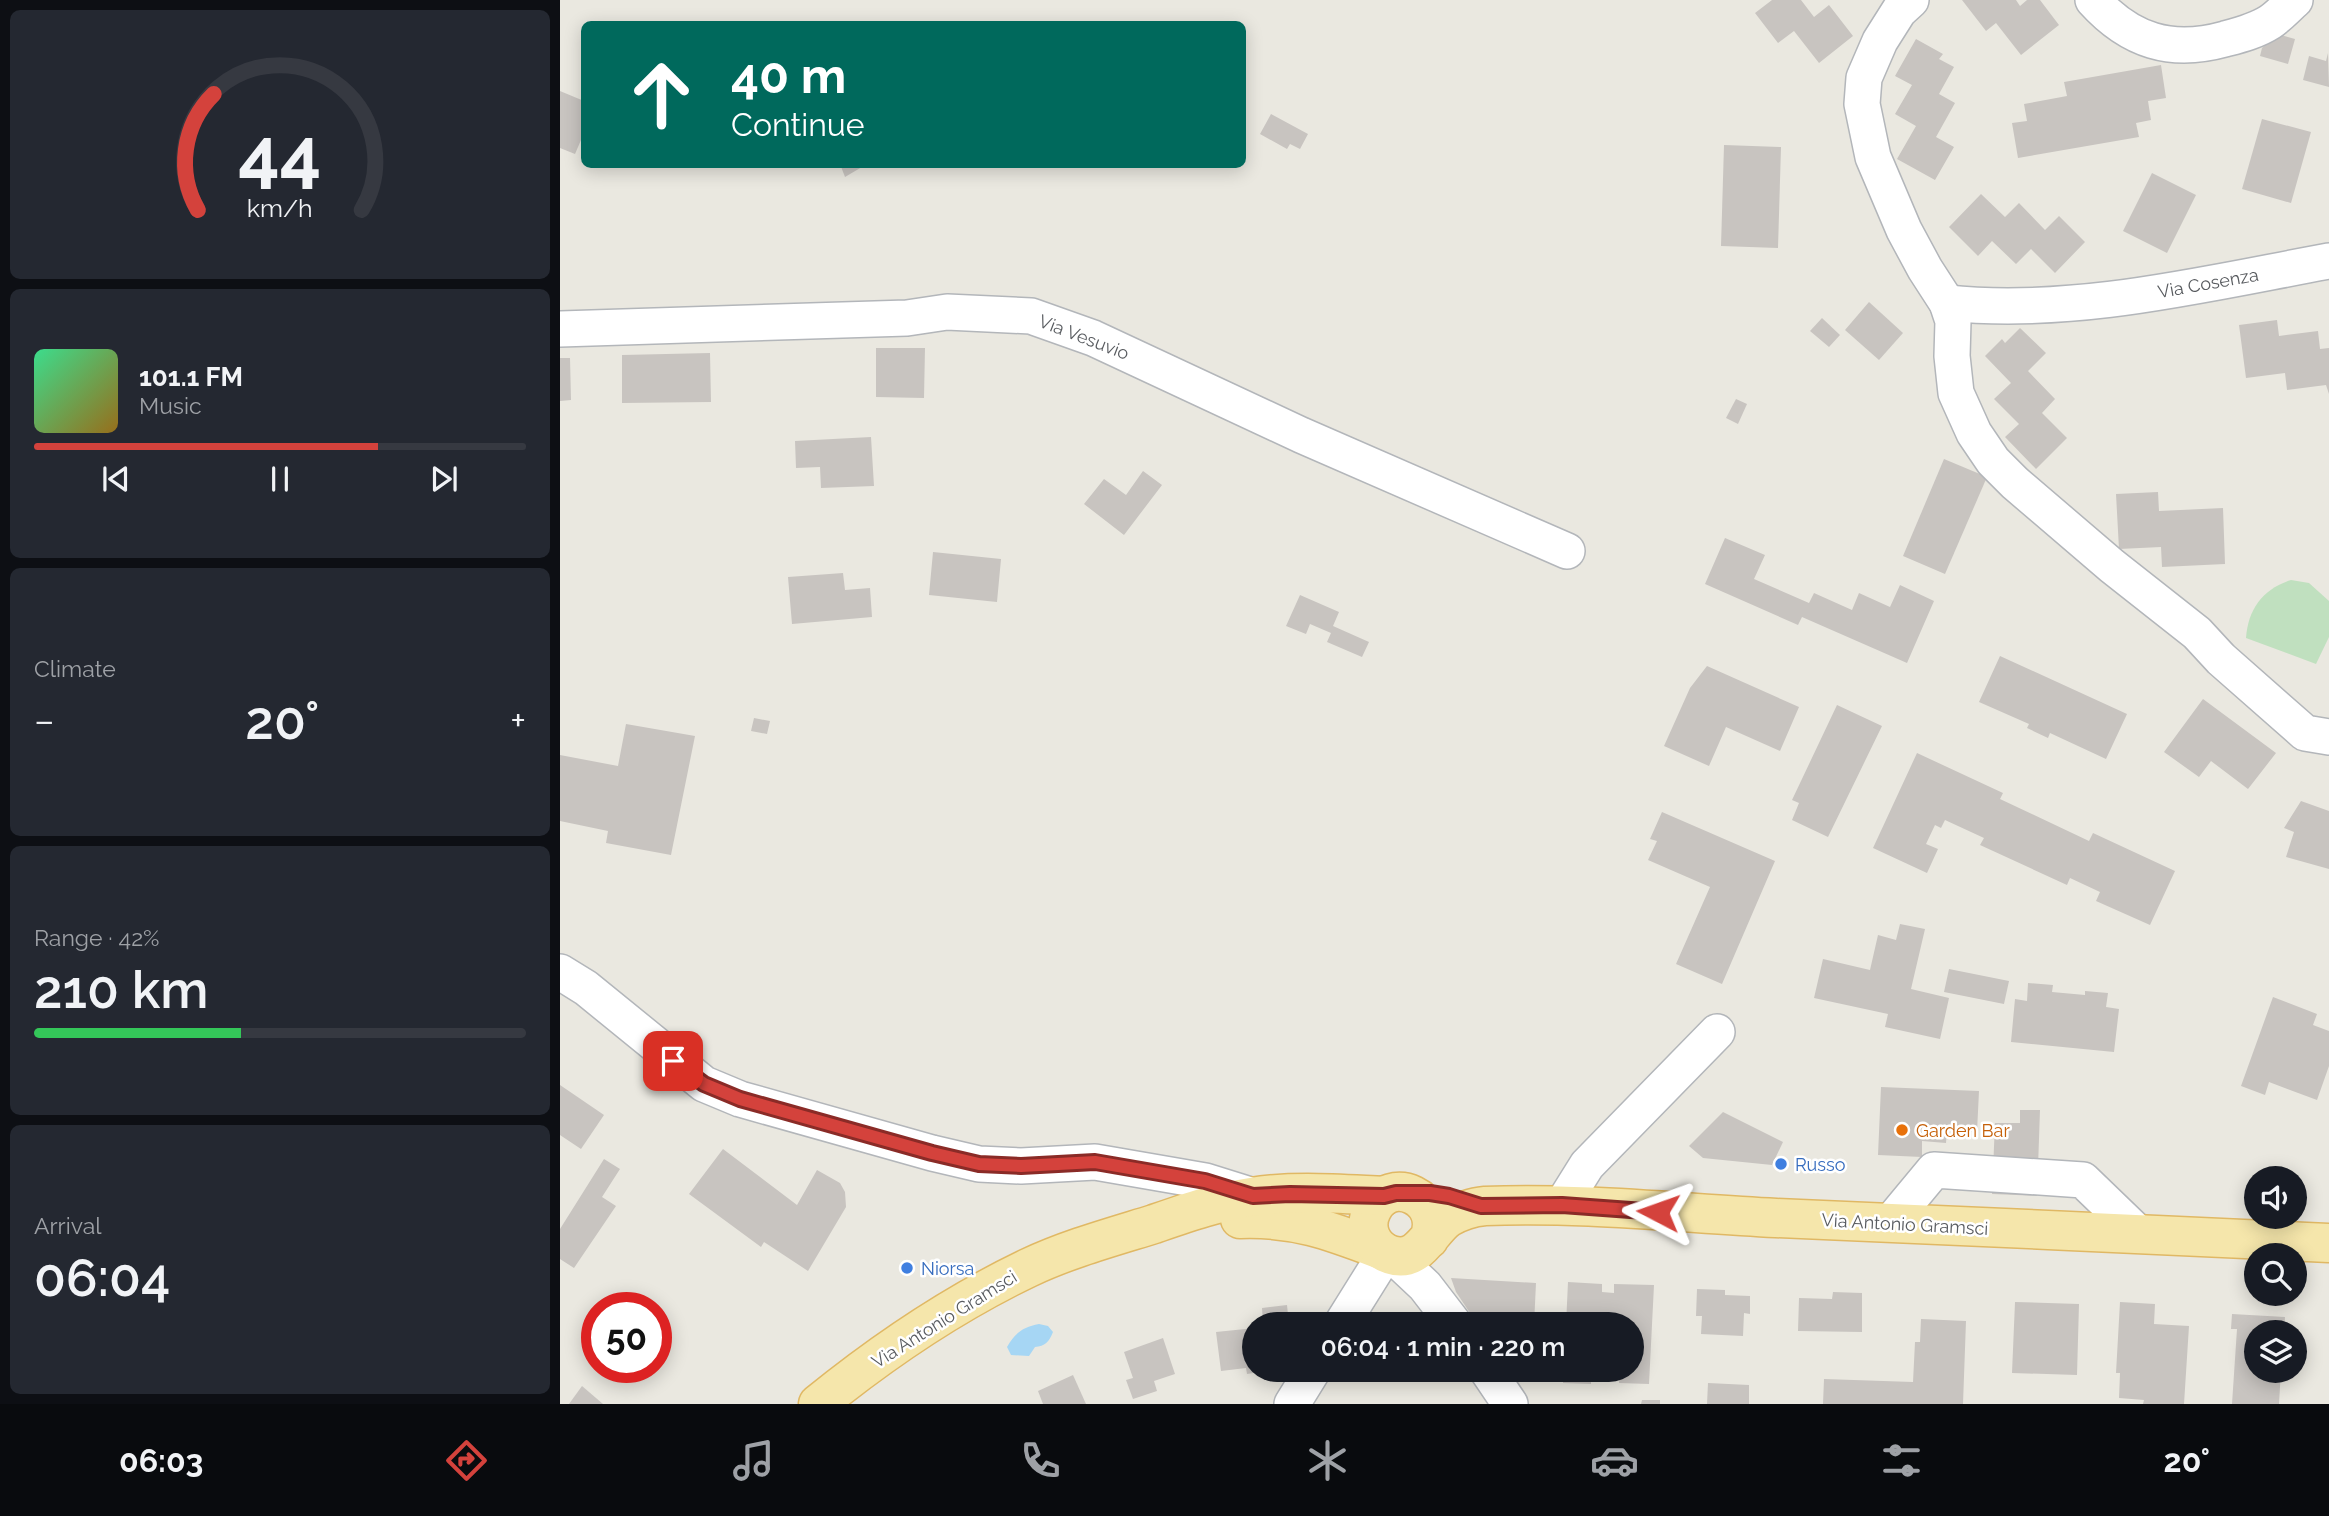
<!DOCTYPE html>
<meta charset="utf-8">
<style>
body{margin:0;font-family:Raleway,sans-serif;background:#242831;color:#f1f3f6;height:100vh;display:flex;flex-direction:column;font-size:26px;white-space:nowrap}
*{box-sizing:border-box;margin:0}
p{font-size:23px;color:#9ea1a6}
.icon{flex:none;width:38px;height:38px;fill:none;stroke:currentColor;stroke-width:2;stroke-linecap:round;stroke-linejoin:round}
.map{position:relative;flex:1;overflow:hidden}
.details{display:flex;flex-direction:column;gap:10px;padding:10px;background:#0d0f14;width:560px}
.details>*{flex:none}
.banner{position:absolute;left:21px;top:21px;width:665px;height:147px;border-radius:10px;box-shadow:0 4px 18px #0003;background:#00695c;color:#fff;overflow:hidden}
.controls{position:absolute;left:1684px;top:1166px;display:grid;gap:14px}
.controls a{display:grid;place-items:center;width:63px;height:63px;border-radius:50%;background:#171b24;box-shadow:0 4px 18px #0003;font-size:35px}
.speed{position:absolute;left:21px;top:1292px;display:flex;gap:14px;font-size:35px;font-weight:700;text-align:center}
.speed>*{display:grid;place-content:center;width:91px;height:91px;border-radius:50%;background:#171b24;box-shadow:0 4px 18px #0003;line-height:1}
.speed .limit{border:10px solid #d22;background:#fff;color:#111}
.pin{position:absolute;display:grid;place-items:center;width:60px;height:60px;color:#fff;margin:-30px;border-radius:14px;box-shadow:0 4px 10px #0006}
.me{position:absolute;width:77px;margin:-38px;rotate:274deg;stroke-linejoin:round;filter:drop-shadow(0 0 5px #0008)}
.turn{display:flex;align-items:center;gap:24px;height:147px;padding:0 35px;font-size:32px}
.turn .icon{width:91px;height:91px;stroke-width:2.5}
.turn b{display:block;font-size:49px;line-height:60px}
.big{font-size:52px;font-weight:600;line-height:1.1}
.details .card{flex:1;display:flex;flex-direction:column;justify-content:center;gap:10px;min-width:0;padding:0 24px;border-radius:10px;background:#242831}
.details .dial{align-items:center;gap:0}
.dial svg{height:182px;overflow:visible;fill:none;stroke:#363941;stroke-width:7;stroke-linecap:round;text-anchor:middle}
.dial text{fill:#f1f3f6;stroke:none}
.song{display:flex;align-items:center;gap:21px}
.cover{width:84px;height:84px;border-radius:10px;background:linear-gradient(135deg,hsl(150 70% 55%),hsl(40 70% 35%))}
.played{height:7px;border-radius:4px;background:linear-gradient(90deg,#d4423c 70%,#363941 70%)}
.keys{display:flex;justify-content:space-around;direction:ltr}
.heat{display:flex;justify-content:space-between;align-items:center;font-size:38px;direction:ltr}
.charge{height:10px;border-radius:5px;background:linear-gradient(90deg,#34c759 42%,#363941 0)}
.trip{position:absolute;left:682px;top:1312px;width:402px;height:70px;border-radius:35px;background:#171b24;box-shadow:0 4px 18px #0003;font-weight:600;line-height:70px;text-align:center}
.tabs{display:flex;height:112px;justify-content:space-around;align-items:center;background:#090b0e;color:#9ea1a6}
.tabs .icon{width:49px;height:49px}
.tabs .active{color:#d4423c}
.tabs b{font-size:32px;color:#f1f3f6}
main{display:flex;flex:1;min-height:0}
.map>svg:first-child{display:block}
.green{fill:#c0e0bf}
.water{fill:#a6d6f4}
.building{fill:#c8c4c0}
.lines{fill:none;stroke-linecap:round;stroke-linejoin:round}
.minor-casing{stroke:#b3b6ba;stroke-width:38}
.major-casing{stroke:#e0b864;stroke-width:41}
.minor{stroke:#fff;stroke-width:35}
.major{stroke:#f5e6ab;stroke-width:38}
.route-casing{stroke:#8a2b27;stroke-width:18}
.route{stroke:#d4423c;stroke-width:12}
.food-dot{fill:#e8710a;stroke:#fff;stroke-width:2.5}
.shop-dot{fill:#3f7fe0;stroke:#fff;stroke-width:2.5}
.labels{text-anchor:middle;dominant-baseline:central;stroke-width:5;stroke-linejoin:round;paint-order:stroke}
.street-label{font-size:18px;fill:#595c60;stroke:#fff}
.food-label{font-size:18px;fill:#c56008;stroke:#fff;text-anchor:start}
.shop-label{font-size:18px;fill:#366cbe;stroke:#fff;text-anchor:start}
</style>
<main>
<section class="details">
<div class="card dial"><svg viewBox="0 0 100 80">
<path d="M14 69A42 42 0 1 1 86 69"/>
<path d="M14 69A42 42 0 0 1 21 18" stroke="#d4423c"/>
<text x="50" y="56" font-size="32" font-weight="700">44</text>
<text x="50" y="72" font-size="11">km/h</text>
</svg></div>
<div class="card">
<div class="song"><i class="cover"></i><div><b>101.1 FM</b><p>Music</p></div></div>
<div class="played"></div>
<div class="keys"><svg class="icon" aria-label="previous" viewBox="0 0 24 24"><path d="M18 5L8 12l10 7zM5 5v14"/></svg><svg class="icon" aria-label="pause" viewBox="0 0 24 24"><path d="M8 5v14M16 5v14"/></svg><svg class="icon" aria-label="next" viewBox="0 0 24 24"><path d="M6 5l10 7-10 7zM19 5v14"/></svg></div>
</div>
<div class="card"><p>Climate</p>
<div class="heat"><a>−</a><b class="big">20°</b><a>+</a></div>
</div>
<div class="card"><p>Range · 42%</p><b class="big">210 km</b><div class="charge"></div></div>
<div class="card"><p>Arrival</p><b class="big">06:04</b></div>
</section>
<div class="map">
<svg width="1769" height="1404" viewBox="0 0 1769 1404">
<rect width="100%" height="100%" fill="#eae8e0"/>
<path class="green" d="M1731 580 1749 583 1769 601V637L1756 664 1686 638C1688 609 1703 589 1731 580Z"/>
<path class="water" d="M479 1324 488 1326 493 1332C489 1342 485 1346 475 1347L469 1356 451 1355 447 1347C455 1333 463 1327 479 1324Z"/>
<g class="building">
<polygon points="1212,0 1241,0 1254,17 1269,5 1293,36 1259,63 1234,31 1218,43 1195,13"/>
<polygon points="1402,0 1456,0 1460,6 1467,0 1480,0 1499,25 1461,55 1436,23 1426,31"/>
<polygon points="1717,34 1735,39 1728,64 1700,56 1702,48"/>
<polygon points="1356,39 1383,54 1379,59 1394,67 1379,94 1395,103 1376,137 1394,147 1375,180 1337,159 1356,126 1335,114 1352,85 1335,76"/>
<polygon points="1768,53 1769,87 1743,80 1749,56 1766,61"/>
<polygon points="1601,65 1606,98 1588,101 1591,120 1576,123 1579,137 1458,158 1452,123 1467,121 1464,104 1507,96 1504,82"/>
<polygon points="0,91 24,101 24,133 15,154 0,148"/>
<polygon points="711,114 748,134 740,149 730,144 727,149 700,134"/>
<polygon points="1702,119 1751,132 1731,203 1682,189"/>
<polygon points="1164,145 1221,147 1218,248 1161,246"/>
<polygon points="280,164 307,164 285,177"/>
<polygon points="1592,173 1636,195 1607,253 1563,231"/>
<polygon points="1421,194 1445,217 1459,203 1485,230 1499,216 1525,242 1495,273 1471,249 1456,264 1432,241 1418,256 1389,227"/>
<polygon points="1309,302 1343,333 1319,360 1285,330"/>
<polygon points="1262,318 1280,335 1269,347 1250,331"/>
<polygon points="1717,320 1719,336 1758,331 1760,349 1769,348 1769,394 1766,385 1727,390 1725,373 1686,378 1679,325"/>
<polygon points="1460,328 1486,353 1468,371 1495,399 1482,413 1507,438 1476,469 1445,437 1459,424 1434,399 1451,383 1425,356 1442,339 1445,343"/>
<polygon points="316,348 365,348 364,398 316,397"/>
<polygon points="150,353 151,402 62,403 62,355"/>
<polygon points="0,358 10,358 11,400 0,401"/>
<polygon points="1176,399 1187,404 1178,424 1166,418"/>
<polygon points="311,437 314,486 261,488 260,467 236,468 235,441"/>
<polygon points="1384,459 1427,477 1385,574 1343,556"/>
<polygon points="583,471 602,485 564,535 524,504 544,479 566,495"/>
<polygon points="1598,492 1599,511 1663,508 1665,564 1602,567 1601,547 1559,549 1556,494"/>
<polygon points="1165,538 1205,555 1194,579 1249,603 1254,593 1292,610 1299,593 1330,607 1340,585 1374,601 1347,663 1242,617 1238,625 1145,584"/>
<polygon points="373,552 441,559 437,602 369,595"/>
<polygon points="283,573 285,590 310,588 312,617 232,624 228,577"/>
<polygon points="740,595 779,612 773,626 809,642 802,657 767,642 771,633 750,624 746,634 726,626"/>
<polygon points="1440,656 1567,714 1546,759 1490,733 1488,738 1467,728 1469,724 1419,702"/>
<polygon points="1147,666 1239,707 1220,751 1166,727 1149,766 1104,746 1130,688"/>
<polygon points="1643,699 1716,753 1688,789 1651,761 1639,777 1604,752"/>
<polygon points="1277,705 1322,726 1268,837 1232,820 1239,803 1232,800"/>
<polygon points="194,718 210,721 207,734 191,731"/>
<polygon points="66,724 135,736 111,855 46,843 48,831 0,821 0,755 58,766"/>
<polygon points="1357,753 1443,793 1440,799 1529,841 1533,833 1615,871 1590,925 1536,901 1540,892 1510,878 1507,885 1420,845 1424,838 1385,820 1381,828 1375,825 1366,844 1378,849 1367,873 1313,848"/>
<polygon points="1741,801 1769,811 1769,869 1726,857 1734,832 1724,828"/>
<polygon points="1102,812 1215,861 1162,984 1116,964 1150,887 1088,860 1097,841 1090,839"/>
<polygon points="1340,924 1365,929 1351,989 1389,998 1380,1039 1325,1027 1328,1014 1254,998 1263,959 1310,970 1318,935 1336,940"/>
<polygon points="1389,969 1449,981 1444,1004 1384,992"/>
<polygon points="1468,983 1493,985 1492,992 1525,995 1525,991 1548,993 1546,1007 1559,1009 1554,1052 1451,1042 1455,999 1467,1001"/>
<polygon points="1713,997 1757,1014 1753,1025 1769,1031 1769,1066 1757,1100 1709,1082 1705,1095 1681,1086"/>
<polygon points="0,1085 44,1115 21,1149 0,1135"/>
<polygon points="1321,1087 1419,1091 1417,1132 1387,1130 1386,1143 1362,1141 1362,1157 1318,1155"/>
<polygon points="1460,1110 1480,1110 1477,1196 1432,1194 1435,1123 1460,1123"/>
<polygon points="1163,1112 1223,1142 1212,1165 1143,1158 1129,1146"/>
<polygon points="163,1149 237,1205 257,1170 280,1183 285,1192 286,1207 248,1271 204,1242 201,1247 129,1194"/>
<polygon points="44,1159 60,1169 42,1197 56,1206 14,1268 0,1259 0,1229"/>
<polygon points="891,1278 976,1283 974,1325 918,1325 896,1292"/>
<polygon points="1008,1282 1042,1284 1042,1292 1054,1293 1054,1284 1094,1285 1089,1384 1059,1383 1060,1370 1073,1370 1073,1325 1006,1325"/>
<polygon points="1137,1289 1165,1290 1165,1295 1190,1296 1190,1314 1184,1313 1183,1336 1141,1334 1142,1316 1136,1316"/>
<polygon points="1273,1292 1302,1293 1302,1332 1238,1331 1239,1298 1272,1299"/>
<polygon points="1455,1302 1519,1304 1517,1375 1452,1373"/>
<polygon points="1560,1302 1595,1304 1594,1324 1629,1326 1624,1404 1583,1404 1584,1400 1559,1398 1560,1373 1556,1373"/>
<polygon points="727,1305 729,1324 703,1325 702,1308"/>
<polygon points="1672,1314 1725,1317 1724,1332 1696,1332 1696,1370 1721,1370 1719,1404 1672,1404 1677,1329 1671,1329"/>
<polygon points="1361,1319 1406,1321 1403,1404 1263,1404 1264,1379 1353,1382 1355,1342 1360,1342"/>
<polygon points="695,1328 695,1370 700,1372 687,1374 686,1368 661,1371 656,1332"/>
<polygon points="603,1338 615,1374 594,1381 597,1391 573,1399 566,1380 573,1378 564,1352"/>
<polygon points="1004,1370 1031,1370 1031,1384 1003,1383"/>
<polygon points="513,1375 526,1404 483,1404 478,1391"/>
<polygon points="1148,1383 1189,1385 1189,1404 1147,1404"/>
<polygon points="22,1386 43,1404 9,1404"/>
<polygon points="1082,1400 1100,1400 1100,1404 1081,1404"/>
</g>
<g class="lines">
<g class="minor-casing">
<g id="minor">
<polyline points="1351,0 1339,11 1320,41 1304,78 1302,104 1313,157 1344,230 1365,269 1387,303 1393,321 1392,356 1396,393 1414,433 1433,461 1455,483 1552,566 1637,633 1661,659 1745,733 1769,737"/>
<path d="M1533 0C1570 41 1611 54 1665 39 1680 35 1696 31 1710 22 1719 16 1727 7 1735 0"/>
<path d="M1387 303C1515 316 1644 284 1769 261"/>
<polyline points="0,329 347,318 387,312 471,316 533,338 741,435 1007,551"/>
<polyline points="0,972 26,988 144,1084 180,1099 372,1153 419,1164 461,1166 535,1162 645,1181 693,1196"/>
<polyline points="1002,1205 1027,1165 1157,1032"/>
<polyline points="1330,1223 1374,1170 1523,1180 1579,1234"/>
<polyline points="832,1255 865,1286 895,1325"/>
<polyline points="781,1325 826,1253"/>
<polyline points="927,1370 950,1404"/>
<polyline points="732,1404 753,1370"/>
</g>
</g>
<g class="major-casing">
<g id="major">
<path d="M680 1219C735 1217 771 1231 821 1250"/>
<path d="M869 1239C885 1198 830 1173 812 1210 808 1218 807 1228 811 1237 815 1246 822 1252 831 1255 860 1264 869 1231 888 1218 898 1212 913 1207 925 1206 1022 1202 1119 1213 1216 1218 1400 1226 1585 1234 1769 1243"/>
<path d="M258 1404C322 1352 393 1304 468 1268 508 1249 552 1237 594 1224 626 1213 657 1202 691 1197 734 1190 781 1194 824 1196"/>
</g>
</g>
<use href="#minor" class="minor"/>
<use href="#major" class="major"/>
</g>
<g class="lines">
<g class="route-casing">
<polyline id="route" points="113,1061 144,1084 180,1099 372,1153 419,1164 461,1166 535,1162 645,1181 693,1196 730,1194 824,1196 836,1193 870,1193 889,1196 921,1206 1002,1205 1098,1212"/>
</g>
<use href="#route" class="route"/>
</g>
<circle class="food-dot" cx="1342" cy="1130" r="7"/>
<g class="shop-dot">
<circle cx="1221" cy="1164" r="7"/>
<circle cx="347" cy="1268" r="7"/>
</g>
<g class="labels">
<g class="street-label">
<text transform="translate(1648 283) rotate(-10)">Via Cosenza</text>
<text transform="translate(524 337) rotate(21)">Via Vesuvio</text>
<text transform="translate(1345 1224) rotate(3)">Via Antonio Gramsci</text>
<text transform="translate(384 1319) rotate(-32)">Via Antonio Gramsci</text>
</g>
<g class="food-label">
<text x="1356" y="1130">Garden Bar</text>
</g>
<g class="shop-label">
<text x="1235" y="1164">Russo</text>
<text x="361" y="1268">Niorsa</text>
</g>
</g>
</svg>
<div class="controls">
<a><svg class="icon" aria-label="sound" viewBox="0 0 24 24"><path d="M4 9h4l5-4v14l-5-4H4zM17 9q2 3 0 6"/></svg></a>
<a><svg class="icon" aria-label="search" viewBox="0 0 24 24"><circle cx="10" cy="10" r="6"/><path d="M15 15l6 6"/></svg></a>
<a><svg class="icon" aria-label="layers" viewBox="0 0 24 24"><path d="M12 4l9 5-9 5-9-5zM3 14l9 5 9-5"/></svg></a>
</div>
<div class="speed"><div class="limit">50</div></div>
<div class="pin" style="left:113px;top:1061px;background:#d93025"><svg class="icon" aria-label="arrive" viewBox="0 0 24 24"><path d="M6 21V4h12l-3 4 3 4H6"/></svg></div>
<svg class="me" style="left:1098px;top:1212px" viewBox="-20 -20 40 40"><path d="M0-17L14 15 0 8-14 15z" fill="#d4423c" stroke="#fff" stroke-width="4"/></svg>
<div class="trip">06:04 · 1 min · 220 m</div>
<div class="banner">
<div class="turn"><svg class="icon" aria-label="ahead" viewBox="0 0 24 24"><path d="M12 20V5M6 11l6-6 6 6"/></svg><div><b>40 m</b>Continue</div></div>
</div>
</div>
</main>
<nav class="tabs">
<b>06:03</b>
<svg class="icon active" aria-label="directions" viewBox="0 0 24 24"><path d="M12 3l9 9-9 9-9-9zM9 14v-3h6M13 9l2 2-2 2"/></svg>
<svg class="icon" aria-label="music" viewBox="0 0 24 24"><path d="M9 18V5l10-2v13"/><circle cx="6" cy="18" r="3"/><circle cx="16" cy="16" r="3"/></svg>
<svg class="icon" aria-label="phone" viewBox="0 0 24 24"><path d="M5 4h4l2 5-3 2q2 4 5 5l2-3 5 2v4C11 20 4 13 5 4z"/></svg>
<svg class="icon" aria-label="climate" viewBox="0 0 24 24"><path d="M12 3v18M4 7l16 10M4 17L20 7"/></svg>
<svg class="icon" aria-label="car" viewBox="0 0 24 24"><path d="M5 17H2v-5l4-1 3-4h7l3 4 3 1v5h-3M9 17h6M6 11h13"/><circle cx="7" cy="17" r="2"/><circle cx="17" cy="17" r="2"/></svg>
<svg class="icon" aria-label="filters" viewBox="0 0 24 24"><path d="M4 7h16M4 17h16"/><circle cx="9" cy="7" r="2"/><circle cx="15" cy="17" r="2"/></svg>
<b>20°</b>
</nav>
